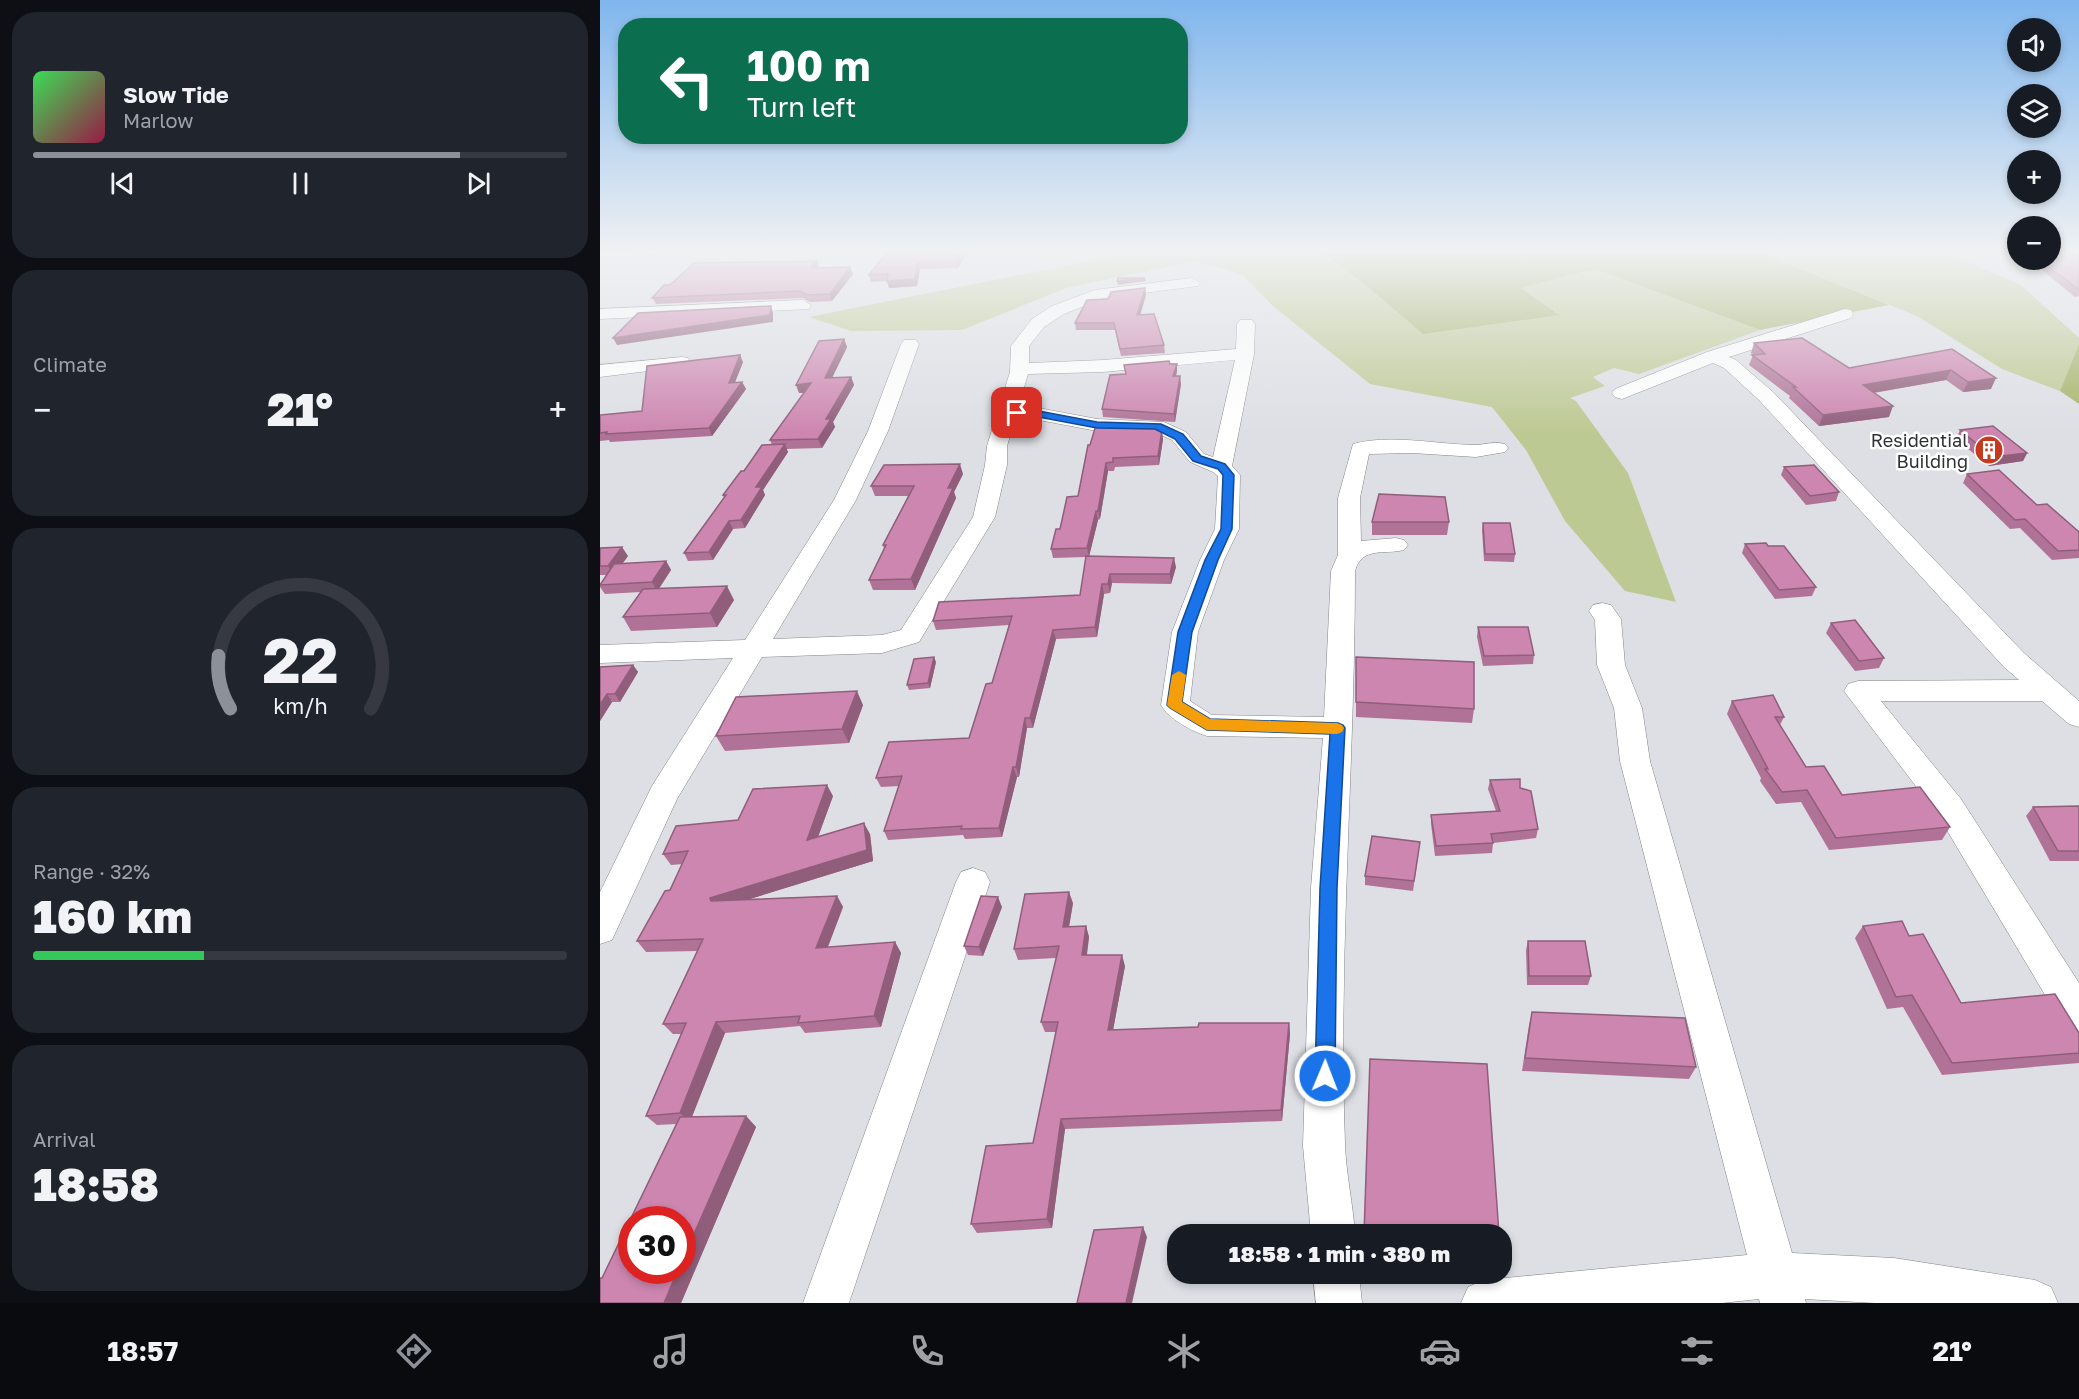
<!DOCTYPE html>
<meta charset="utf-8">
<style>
body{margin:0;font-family:"Golos Text",sans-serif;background:#20242c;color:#f1f3f6;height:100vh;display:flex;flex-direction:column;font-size:22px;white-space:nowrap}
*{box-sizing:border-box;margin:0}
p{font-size:20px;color:#9ea1a6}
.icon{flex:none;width:33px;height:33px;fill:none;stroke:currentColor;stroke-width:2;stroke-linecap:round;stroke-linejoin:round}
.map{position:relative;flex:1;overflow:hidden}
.drawer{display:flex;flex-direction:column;gap:12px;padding:12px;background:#0d0f14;width:600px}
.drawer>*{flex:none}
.hud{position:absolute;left:18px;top:18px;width:570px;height:126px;border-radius:24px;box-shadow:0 3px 9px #0003;background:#0b6e4f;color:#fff;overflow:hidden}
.controls{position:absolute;left:1407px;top:18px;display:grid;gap:12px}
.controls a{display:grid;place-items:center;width:54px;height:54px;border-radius:50%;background:#171b24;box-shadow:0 3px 9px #0003;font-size:30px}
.speed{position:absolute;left:18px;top:1206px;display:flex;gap:12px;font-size:30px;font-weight:700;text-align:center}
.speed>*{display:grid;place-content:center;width:78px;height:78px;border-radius:50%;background:#171b24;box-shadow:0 3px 9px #0003;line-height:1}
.speed .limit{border:9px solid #d22;background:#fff;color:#111}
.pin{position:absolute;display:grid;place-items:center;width:51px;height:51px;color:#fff;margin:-26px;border-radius:12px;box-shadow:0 3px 9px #0006}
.me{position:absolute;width:66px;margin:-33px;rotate:1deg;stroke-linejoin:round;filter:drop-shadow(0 0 4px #0008)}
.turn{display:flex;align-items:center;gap:21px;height:126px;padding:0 30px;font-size:27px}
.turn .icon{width:78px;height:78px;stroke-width:2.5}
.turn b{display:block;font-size:42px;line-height:51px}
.big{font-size:45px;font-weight:800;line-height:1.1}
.drawer .widget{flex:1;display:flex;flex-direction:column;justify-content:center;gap:9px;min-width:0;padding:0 21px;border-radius:24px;background:#20242c}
.drawer .dial{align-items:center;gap:0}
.dial svg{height:156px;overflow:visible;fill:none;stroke:#363941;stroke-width:7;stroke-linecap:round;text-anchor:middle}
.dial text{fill:#f1f3f6;stroke:none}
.song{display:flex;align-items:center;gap:18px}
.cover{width:72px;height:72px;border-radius:9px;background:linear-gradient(135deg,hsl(130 70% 55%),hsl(340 70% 35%))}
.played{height:6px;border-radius:3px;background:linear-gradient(90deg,#8c9099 80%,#363941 80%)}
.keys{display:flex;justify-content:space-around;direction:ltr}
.heat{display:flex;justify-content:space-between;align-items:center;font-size:33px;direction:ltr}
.charge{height:9px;border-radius:4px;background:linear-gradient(90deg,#34c759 32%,#363941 0)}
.trip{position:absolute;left:567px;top:1224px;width:345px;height:60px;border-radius:24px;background:#171b24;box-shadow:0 3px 9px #0003;font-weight:800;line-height:60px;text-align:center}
.tabs{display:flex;height:96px;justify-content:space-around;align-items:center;background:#090b0e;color:#9ea1a6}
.tabs .icon{width:42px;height:42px}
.tabs .active{color:#8c9099}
.tabs b{font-size:27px;color:#f1f3f6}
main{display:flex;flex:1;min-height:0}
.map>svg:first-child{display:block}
.green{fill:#bdc993}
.forest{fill:#a3b266}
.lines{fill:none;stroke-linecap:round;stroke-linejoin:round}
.minor-casing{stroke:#84858b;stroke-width:1}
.minor{fill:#fff;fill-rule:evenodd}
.wall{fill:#b07397}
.shaded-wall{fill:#905e7b}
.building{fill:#cd86b0;stroke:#905e7b;stroke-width:1.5}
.route{fill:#1a73e8;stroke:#114b97;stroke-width:1.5}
.slow{fill:#f59e0b}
.labels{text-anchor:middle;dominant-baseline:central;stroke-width:5;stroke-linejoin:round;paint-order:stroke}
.far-poi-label{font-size:18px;fill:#2f3032;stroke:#fff;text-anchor:end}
</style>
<main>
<section class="drawer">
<div class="widget">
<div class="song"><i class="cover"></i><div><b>Slow Tide</b><p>Marlow</p></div></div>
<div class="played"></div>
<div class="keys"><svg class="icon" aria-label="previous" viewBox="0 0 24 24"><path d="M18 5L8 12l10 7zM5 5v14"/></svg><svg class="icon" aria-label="pause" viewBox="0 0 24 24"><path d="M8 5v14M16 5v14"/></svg><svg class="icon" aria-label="next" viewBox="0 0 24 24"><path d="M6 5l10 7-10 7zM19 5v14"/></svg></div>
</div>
<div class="widget"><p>Climate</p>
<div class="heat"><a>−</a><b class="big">21°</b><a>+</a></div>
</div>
<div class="widget dial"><svg viewBox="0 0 100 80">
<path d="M14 69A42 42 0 1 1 86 69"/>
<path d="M14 69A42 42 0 0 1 8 42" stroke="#8c9099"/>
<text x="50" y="56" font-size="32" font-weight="700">22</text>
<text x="50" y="72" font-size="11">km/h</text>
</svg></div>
<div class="widget"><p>Range · 32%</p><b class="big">160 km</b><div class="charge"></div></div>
<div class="widget"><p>Arrival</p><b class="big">18:58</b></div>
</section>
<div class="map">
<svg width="1479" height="1303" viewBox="0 0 1479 1303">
<rect width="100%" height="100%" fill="#dddfe5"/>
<g class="green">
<polygon points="526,250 720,250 766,285 958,314 920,288 995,269 1160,330 1039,374 1014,368 993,377 1005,386 970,398 976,401 1028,473 1076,602 1025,591 965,521 926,450 892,407 770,384 673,306 643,275 595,261 466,288 362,330 251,331 209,317 510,257"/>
<polygon points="1154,250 1315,250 1358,258 1421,285 1479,338 1479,344 1460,391 1402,369 1317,316"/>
</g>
<g class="forest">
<polygon points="719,250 1154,250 1289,305 1160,330 995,269 921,288 959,315 823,334 766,285"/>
<polygon points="1479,344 1479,404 1460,391"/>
</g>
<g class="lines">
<g class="minor-casing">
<g id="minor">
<polygon points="0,250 94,250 87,254 0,257"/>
<path d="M592 278 600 283 598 286 504 298 464 314 444 327 429 346V363L503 360 636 349 637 324 640 320H652L655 324 654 354 632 466 640 475 639 529 624 560 598 632 590 701 612 715 724 717 731 571 738 555V498L753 444C789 434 835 444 873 445 884 445 894 441 905 444L908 448 905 452 876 457 812 453 769 454 760 498 761 541 796 538 804 540 808 545 804 550C784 555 762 546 755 571 755 762 738 953 745 1144 746 1174 753 1204 755 1234H711L703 1146 711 888 723 738 607 736C591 731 569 719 561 705L572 632 600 560 615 529 618 476 613 472 590 462 572 440 554 432 497 431 428 418 415 420 407 446V465L395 517 319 642 282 653 162 657 77 799 12 940 0 944V892L52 786 133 658 0 663V645L145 640 234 500 268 431 301 344 304 340H316L319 344 288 431 256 500 173 639 282 635 301 630 373 517 385 465 387 446 410 372 411 346 432 319 452 306 495 290ZM635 360 613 457 604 454 586 432 564 422 497 419 428 406 418 408 428 374 503 372Z"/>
<polygon points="203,300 211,305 209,309 0,319 0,309"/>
<polygon points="1245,309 1251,310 1253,314 1251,318 1129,357 1136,360 1173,392 1424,653 1479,701 1479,727 1469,724 1442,701 1281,701 1361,799 1479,983 1479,1035 1466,1030 1339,817 1244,691 1248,684 1258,681 1419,680 1404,667 1159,400 1124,368 1113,363 1022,399 1015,397 1012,393 1015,389 1107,352"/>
<polygon points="82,357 88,358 91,362 88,366 0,377 0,365"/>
<polygon points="1002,603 1011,605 1021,619 1025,665 1042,708 1050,761 1192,1253 1294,1258 1435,1280 1451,1287 1458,1303 1275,1303 1205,1299 1206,1303 1160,1303 1159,1299 1122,1303 861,1303 868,1287 884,1280 1147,1255 1020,761 1014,708 997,665 995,620 989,611 993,605"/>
<polygon points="373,868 385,872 390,882 249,1303 203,1303 356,882 361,872"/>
<polygon points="713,1274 759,1274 762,1303 716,1303"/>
</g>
</g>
<use href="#minor" class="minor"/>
</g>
<g class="wall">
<polygon points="289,250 369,250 358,268 320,269 317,286 289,288 287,281 271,282 269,275"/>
<polygon points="1479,250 1479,296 1475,297 1430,260 1450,260"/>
<polygon points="217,261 218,268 250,267 253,274 232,301 210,302 203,298 56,304 52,298 70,285"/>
<polygon points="545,288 546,295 540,315 564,345 565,353 521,356 515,330 476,330 475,323 508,299"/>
<polygon points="244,339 247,347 232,378 251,377 254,385 233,422 235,427 222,448 186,449 188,452 163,490 165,495 145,528 133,529 113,560 88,561 84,553 124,498 123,495 144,471 172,445 170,440 205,393 199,393"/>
<polygon points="1154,343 1249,368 1352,349 1391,389 1363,392 1346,380 1274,393 1289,417 1219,426 1189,398 1190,396 1149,365 1153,355 1151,353"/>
<polygon points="143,362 135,382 142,382 146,389 112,436 10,442 9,440 0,441 0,415 42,411"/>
<polygon points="570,364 577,371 576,376 581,384 575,422 503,417 502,409 526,374 524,365"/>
<polygon points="1360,430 1427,453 1423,461 1389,466 1356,439"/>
<polygon points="563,439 559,465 515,467 514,471 508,471 500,519 498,520 489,556 576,567 571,584 512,583 510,593 504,594 497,637 456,639 433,728 427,728 419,777 417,777 402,837 365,839 363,835 288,840 284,831 299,786 281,787 276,778 369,738 392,683 409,625 336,630 333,621 480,595 486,557 453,558 451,549 478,496 488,445"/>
<polygon points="1184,467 1239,492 1236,501 1206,505 1181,475"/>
<polygon points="363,474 354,492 356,498 315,590 273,590 269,580 284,549 283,545 308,496 275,496 271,486"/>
<polygon points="1367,474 1437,505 1478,531 1479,531 1479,558 1452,560 1420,528 1410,529 1363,483"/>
<polygon points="772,522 849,522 847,535 772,535"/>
<polygon points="883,523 915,554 914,562 884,561 882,530"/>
<polygon points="1145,544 1168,546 1216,587 1212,596 1175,599 1142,553"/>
<polygon points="0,548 28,556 22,564 66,561 71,570 59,589 134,600 117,627 31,631 23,617 41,592 5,594 0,587 0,584 6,575 0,575"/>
<polygon points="1231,623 1284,658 1279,668 1255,671 1226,633"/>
<polygon points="878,627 934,655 933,664 883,666 877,637"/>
<polygon points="756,657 874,709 872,723 756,717"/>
<polygon points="336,662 330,688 309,690 307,685"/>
<polygon points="33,665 38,672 20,702 12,702 0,721 0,667"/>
<polygon points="1132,701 1184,717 1180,725 1206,767 1242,795 1350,827 1342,840 1229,850 1201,802 1176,804 1160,781 1161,778 1127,714"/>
<polygon points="263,705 249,743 125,751 116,736"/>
<polygon points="890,780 920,788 938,829 936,838 893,843 892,853 835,856 831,824 831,815 896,811 888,789"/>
<polygon points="233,796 218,836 270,834 273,861 149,899 237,896 243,907 228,947 295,942 301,953 281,1027 205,1033 200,1026 125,1033 92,1116 146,1116 156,1127 81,1303 0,1303 2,1278 76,1124 57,1125 46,1116 81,1034 73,1034 63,1024 98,951 46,952 37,941 70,890 83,864 71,865 63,854 138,820"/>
<polygon points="1479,806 1479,861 1450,861 1426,816 1433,807"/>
<polygon points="819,851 813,891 765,885 765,876"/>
<polygon points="473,903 469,927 486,926 489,937 487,955 525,966 513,1030 689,1023 690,1034 682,1121 465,1129 452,1228 377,1233 371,1224 433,1143 456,1032 445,1032 441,1022 456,958 418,960 414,949"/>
<polygon points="402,907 383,956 368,955 364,946"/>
<polygon points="1263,926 1309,936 1361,1003 1479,1033 1479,1063 1342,1075 1303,1007 1287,1009 1255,938"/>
<polygon points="928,941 991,976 988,985 927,985 926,950"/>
<polygon points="932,1012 1096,1067 1089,1079 922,1071 929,1025"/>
</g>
<g class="shaded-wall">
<polygon points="363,250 369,250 358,268 356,261"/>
<polygon points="217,261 219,268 213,275 210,268"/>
<polygon points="318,262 320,269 317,286 289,288 287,281"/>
<polygon points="250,267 253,274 232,301 230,294"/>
<polygon points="545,278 546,281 518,285 517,281"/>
<polygon points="545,288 546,295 538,322 537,315"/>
<polygon points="171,306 173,313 173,322 17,345 13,338"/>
<polygon points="244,339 247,347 228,386 225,378"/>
<polygon points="140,355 143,362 132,390 129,383"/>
<polygon points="577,364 577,371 574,384 573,376"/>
<polygon points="1351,370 1346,380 1259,395 1263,385"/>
<polygon points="580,376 581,384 575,422 574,414"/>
<polygon points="251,377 254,385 233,422 235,427 222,448 218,439 226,419"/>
<polygon points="1396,378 1391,389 1363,392 1368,382"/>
<polygon points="142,382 146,389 112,436 109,428"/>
<polygon points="211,383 215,392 199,393 196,385"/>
<polygon points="1293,406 1289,417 1219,426 1223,415"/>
<polygon points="562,430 563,439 559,465 558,456"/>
<polygon points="185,444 188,452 163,490 165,495 145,528 141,520 156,487"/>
<polygon points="1427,453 1423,461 1389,466 1393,457"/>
<polygon points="506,463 508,471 500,519 498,511"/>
<polygon points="360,464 363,474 354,492 356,498 315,590 311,579 348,488"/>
<polygon points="496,511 498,520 489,557 487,548"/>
<polygon points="129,521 133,529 113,560 109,552"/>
<polygon points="22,547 28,556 14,575 8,566"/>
<polygon points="574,558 576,567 571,584 570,574"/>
<polygon points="66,561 71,570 57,591 52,582"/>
<polygon points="510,574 512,583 510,593 508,584"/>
<polygon points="502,584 504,594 497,637 495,627"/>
<polygon points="127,586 134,600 117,627 110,613"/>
<polygon points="453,630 456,639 433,728 430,718"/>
<polygon points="334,657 336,662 330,688 328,683"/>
<polygon points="33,665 38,672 20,702 15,694"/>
<polygon points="257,691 263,705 249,743 242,729"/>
<polygon points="7,694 12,702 0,721 0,705"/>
<polygon points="425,718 427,728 419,777 416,767"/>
<polygon points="413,767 417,777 402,837 399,828"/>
<polygon points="227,785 233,796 213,851 207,840"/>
<polygon points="264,823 270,834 273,861 118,909 111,901 110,898"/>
<polygon points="469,892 473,903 467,938 463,927"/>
<polygon points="237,896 243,907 223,959 216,948"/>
<polygon points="398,897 402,907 383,956 379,947"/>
<polygon points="486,926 489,937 485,966 482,955"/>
<polygon points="295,942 301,953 281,1027 274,1016"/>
<polygon points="522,955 525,966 511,1041 508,1030"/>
<polygon points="116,1022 125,1033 90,1122 80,1113"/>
<polygon points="689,1023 690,1034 682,1121 681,1110"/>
<polygon points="146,1116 156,1127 81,1303 64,1303 78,1270 82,1270 82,1261"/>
<polygon points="461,1119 465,1129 452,1228 447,1219"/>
<polygon points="543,1227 547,1237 532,1303 526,1303"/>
</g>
<g class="building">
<polygon points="289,250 363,250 356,261 318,262 315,279 287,281 288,274 269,275"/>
<polygon points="1450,250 1479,250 1479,290 1440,260 1450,260"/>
<polygon points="217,261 210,268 250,267 230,294 207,295 200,291 52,298 64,285 70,285 94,263"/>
<polygon points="518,278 545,278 517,281"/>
<polygon points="545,288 537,315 554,314 564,345 520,349 514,323 475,323 487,300 508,299 511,292"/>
<polygon points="171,306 170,315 13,338 38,313"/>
<polygon points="1202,338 1249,368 1352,349 1396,378 1368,382 1351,370 1263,385 1293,406 1223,415 1193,387 1196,387 1152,355 1165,354 1154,343"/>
<polygon points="244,339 225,378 251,377 226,419 231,419 218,439 170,440 211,383 196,385 219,341"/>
<polygon points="140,355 129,383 142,382 109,428 6,434 7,432 0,433 0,415 42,411 47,366"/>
<polygon points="569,361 570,364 577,364 573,376 580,376 574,414 502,409 510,375 526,374 524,365"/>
<polygon points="496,425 552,426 562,430 558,456 513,458 513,462 506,463 498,511 496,511 487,548 451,549 456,529 460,529 467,497 478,496 488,445 490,445"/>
<polygon points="1393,426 1427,453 1393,457 1360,430"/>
<polygon points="185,444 156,487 162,487 141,520 129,521 109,552 84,553 126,495 123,495 141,471 144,471 162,445"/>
<polygon points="360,464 348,488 353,488 311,579 269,580 286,545 283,545 314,486 271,486 284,465"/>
<polygon points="1214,465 1239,492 1210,496 1184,467"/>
<polygon points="1399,470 1437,505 1447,504 1478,531 1479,531 1479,550 1458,551 1425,519 1415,520 1367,474"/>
<polygon points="779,494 845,497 849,522 772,522"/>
<polygon points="883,523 910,523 915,554 885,554"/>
<polygon points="1166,543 1168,546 1184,546 1216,587 1179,590 1145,544"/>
<polygon points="22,547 8,566 0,566 0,548"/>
<polygon points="486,556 574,558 570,574 510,574 508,584 502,584 495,627 453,630 430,718 425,718 416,767 413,767 399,828 361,829 362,826 284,831 302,776 276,778 289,742 369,738 386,684 392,683 412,616 333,621 339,602 480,595"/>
<polygon points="66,561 52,582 0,585 14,564"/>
<polygon points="127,586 110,613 23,617 43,589"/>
<polygon points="1255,620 1284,658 1259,661 1231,623"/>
<polygon points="878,627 928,627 934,655 884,656"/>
<polygon points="334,657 328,683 307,685 314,659"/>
<polygon points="756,657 874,662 874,709 756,702"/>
<polygon points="33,665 15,694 7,694 0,705 0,667"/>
<polygon points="257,691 242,729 116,736 136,697"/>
<polygon points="1173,695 1184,717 1175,717 1206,767 1224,766 1242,795 1320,787 1350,827 1236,838 1207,790 1182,792 1165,769 1168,769 1132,701"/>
<polygon points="920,779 920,788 931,791 938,829 891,834 893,843 836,846 831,815 900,811 890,780"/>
<polygon points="227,785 207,840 264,823 267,850 110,898 111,901 237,896 216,948 295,942 274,1016 198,1023 200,1016 116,1022 80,1113 46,1116 86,1023 63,1024 103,939 37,941 65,891 70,890 88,851 63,854 76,826 138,820 153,789"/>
<polygon points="1479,806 1479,851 1458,851 1433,807"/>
<polygon points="772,836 820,842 814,881 765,876"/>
<polygon points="469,892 463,927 486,926 482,955 522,955 508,1030 598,1027 599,1023 689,1023 681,1110 461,1119 447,1219 371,1224 386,1146 433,1143 458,1022 441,1022 459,946 414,949 425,894"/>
<polygon points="381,896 398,897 379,947 364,946"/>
<polygon points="1302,921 1309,936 1323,934 1361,1003 1455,994 1479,1033 1479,1053 1352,1063 1312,995 1296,997 1263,926"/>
<polygon points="928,941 985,941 991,976 929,976"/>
<polygon points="932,1012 1085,1018 1096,1067 925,1058"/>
<polygon points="770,1059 887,1064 899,1234 764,1234"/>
<polygon points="146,1116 82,1261 82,1220 32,1220 32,1270 78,1270 64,1303 0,1303 0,1278 2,1278 80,1117"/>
<polygon points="543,1227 526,1303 477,1303 494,1230"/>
</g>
<linearGradient id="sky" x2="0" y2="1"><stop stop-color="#80b6ed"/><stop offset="0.58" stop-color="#f0f1f3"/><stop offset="1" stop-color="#f0f1f3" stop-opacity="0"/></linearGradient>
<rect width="1479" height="433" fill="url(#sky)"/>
<polygon class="route" points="428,409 497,422 561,424 583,434 601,456 625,464 634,475 632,529 618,560 592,632 582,702 610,719 738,723 743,725 745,728 737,888 735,1076 732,1083 725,1086 718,1083 715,1076 720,888 730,734 607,730 570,708 567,705 578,632 605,560 621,529 623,475 618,469 593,461 575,439 555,429 497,428 428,415 417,416 412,413"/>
<polygon class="slow" points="579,671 586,675 582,702 610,719 737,723 742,725 744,728 742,732 737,734 607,730 570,708 567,705 572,675"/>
<defs>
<g id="building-disc" transform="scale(1.5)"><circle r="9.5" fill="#c43a1f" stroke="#fff"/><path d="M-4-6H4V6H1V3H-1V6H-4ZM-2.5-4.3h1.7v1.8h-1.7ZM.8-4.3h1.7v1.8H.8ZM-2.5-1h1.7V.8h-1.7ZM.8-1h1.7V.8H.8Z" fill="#fff"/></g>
</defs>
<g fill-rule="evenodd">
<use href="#building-disc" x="1389" y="450"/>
</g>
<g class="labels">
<g class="far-poi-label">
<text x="1368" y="440">Residential<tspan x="1368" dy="21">Building</tspan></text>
</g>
</g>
</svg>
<div class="controls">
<a><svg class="icon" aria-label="sound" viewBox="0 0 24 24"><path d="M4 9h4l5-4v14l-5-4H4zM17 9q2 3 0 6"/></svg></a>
<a><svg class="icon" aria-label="layers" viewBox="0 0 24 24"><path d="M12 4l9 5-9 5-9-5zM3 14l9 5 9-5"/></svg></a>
<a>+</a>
<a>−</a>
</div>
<div class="speed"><div class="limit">30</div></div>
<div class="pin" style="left:417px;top:413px;background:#d93025"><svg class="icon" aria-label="arrive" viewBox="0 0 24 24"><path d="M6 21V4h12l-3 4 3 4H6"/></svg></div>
<svg class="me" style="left:725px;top:1076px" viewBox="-20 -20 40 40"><circle r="17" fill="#1a73e8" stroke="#fff" stroke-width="3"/><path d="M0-11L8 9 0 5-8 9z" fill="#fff"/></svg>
<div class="trip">18:58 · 1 min · 380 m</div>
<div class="hud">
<div class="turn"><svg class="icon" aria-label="left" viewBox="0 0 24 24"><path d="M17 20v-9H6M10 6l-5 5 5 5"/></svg><div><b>100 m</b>Turn left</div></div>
</div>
</div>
</main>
<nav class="tabs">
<b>18:57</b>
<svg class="icon active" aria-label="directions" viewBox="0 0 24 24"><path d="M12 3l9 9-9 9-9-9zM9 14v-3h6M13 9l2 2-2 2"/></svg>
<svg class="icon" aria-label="music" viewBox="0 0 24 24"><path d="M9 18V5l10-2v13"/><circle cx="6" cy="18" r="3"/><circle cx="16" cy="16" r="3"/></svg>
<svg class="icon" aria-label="phone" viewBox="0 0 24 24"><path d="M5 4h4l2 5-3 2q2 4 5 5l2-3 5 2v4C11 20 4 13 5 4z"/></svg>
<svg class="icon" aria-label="climate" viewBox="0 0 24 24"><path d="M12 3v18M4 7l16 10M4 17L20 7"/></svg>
<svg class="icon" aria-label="car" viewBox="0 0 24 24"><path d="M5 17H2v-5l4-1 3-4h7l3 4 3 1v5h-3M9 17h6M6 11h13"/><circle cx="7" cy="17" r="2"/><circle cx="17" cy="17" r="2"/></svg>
<svg class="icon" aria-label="filters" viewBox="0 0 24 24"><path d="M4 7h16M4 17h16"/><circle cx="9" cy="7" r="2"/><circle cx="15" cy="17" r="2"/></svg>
<b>21°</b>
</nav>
